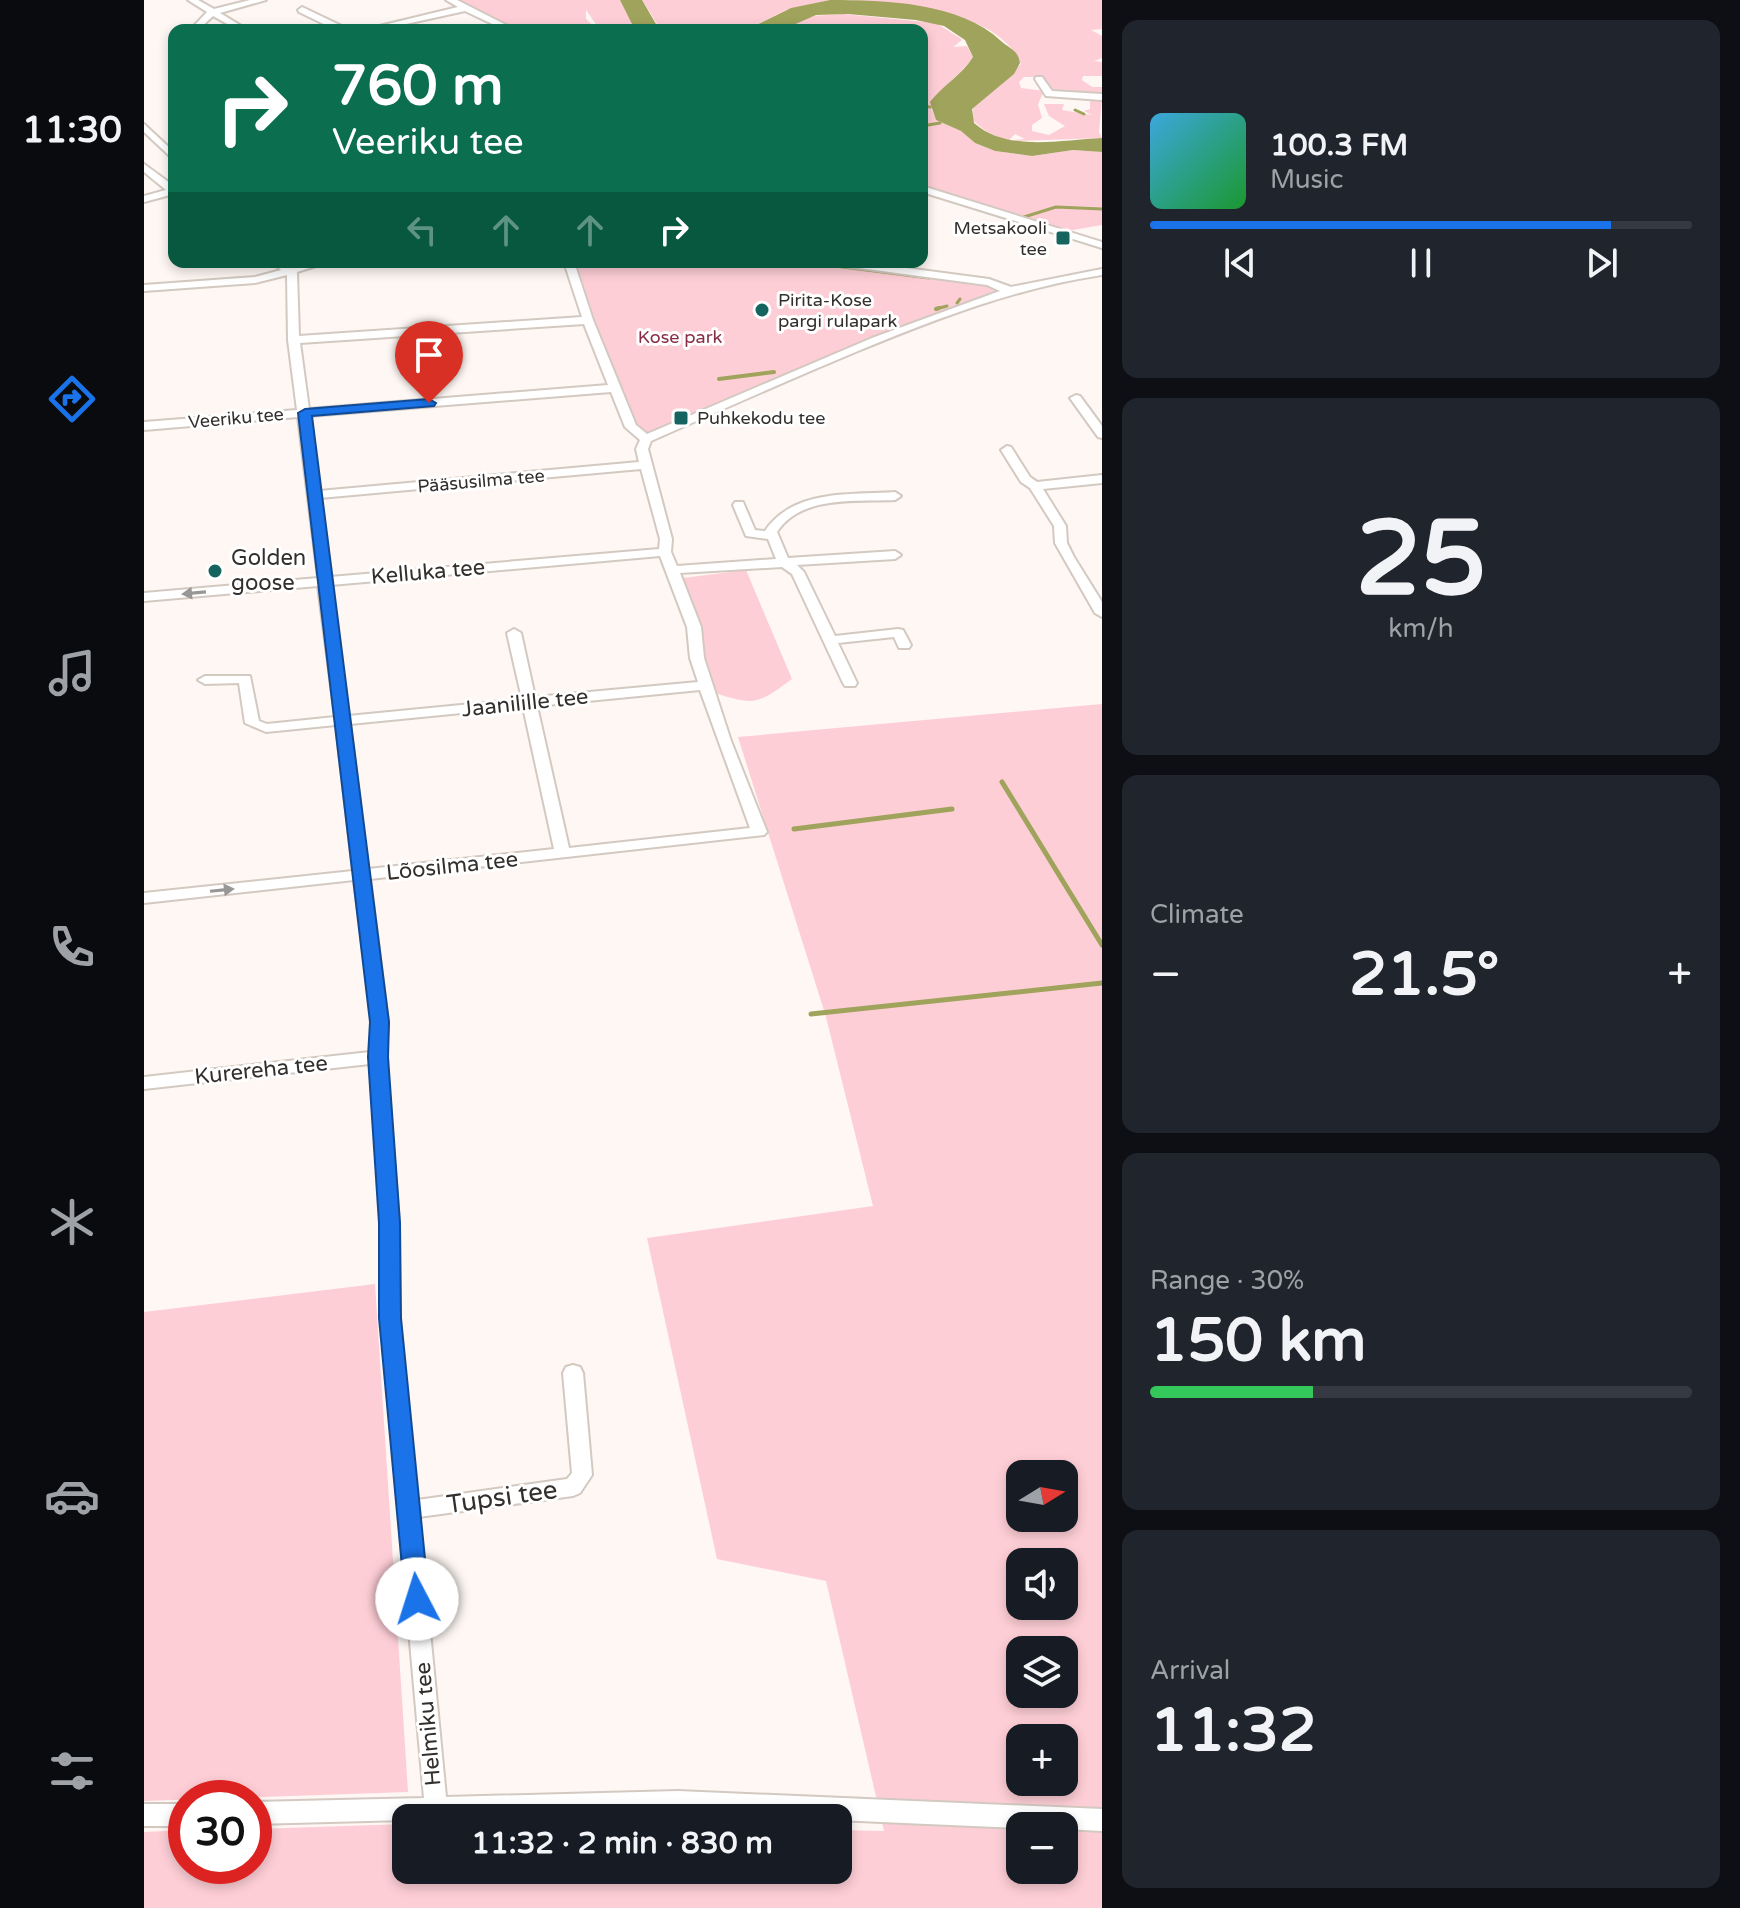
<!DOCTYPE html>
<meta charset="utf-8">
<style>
body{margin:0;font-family:"Varela Round",sans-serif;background:#20242c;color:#f1f3f6;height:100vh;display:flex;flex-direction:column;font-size:30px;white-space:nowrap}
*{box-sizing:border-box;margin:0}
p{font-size:26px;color:#9ea1a6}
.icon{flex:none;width:44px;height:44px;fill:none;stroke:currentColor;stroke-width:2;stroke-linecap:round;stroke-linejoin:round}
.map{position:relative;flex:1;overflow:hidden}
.side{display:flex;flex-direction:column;gap:20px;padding:20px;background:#0d0f14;width:638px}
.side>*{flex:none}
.guide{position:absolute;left:24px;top:24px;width:760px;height:244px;border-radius:16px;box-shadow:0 4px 12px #0003;background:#0b6e4f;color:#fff;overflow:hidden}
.needle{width:52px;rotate:79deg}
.fabs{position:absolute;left:862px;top:1460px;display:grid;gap:16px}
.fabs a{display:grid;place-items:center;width:72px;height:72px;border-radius:16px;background:#171b24;box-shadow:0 4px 12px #0003;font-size:40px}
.speed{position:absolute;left:24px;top:1780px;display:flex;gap:16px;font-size:40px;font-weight:700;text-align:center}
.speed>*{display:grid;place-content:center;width:104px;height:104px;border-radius:50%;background:#171b24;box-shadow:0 4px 12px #0003;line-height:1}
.speed .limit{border:12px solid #d22;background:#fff;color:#111}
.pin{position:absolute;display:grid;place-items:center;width:68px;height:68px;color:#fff;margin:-82px -34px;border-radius:50% 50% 50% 0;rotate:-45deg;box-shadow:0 0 8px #0007}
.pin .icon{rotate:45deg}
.me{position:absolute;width:88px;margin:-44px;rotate:355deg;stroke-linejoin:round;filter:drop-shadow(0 0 6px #0008)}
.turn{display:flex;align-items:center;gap:28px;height:168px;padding:0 32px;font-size:36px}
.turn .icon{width:104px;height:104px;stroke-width:2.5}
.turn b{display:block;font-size:56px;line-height:68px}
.lanes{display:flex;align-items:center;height:76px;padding:0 32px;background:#0003;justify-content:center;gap:40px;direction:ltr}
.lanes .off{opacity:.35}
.big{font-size:60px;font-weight:700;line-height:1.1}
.side .card{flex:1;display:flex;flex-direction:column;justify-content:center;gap:12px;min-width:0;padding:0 28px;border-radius:16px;background:#20242c}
.side .dial{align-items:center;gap:0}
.dial b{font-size:104px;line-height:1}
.song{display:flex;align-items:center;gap:24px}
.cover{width:96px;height:96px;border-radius:12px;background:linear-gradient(135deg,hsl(200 70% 55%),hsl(130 70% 35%))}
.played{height:8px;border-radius:4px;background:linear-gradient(90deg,#1a73e8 85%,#363941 85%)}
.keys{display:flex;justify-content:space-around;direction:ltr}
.heat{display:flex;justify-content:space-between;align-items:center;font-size:44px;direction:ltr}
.charge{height:12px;border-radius:6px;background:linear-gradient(90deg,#34c759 30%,#363941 0)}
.trip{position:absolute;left:248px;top:1804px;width:460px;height:80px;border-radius:16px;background:#171b24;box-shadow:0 4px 12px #0003;font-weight:700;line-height:80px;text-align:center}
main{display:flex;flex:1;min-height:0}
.dock{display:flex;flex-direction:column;width:144px;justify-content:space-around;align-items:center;background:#090b0e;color:#9ea1a6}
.dock .icon{width:56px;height:56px}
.dock .selected{color:#1a73e8}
.dock b{font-size:36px;color:#f1f3f6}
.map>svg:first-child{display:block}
.green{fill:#feced6;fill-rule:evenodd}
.water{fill:#9fa35c}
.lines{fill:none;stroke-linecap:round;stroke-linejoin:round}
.stream-far2{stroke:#9fa35c;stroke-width:3}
.stream-far1{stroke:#9fa35c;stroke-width:4}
.stream{stroke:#9fa35c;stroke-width:5}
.minor-casing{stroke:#d3c9c1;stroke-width:4}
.minor{fill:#fff;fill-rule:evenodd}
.oneway{fill:#999796}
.route{fill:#1a73e8;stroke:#114b97;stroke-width:2}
.poi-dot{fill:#166460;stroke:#fff;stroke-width:3}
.labels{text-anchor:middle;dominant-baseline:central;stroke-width:6;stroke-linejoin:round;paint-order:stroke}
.far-poi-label{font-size:18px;fill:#332f2d;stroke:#fff;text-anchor:start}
.far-park-label{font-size:18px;fill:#872d45;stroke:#fff}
.far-street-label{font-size:18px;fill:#332f2d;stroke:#fff}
.poi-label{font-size:22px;fill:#332f2d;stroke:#fff;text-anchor:start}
.street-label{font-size:22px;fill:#332f2d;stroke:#fff}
.near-street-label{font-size:26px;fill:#332f2d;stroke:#fff}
</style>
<main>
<nav class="dock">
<b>11:30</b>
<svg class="icon selected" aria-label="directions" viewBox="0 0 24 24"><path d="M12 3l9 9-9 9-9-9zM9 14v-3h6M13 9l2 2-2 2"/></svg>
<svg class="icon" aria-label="music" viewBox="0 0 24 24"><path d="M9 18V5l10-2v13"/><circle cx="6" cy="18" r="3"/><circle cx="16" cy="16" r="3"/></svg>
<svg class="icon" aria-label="phone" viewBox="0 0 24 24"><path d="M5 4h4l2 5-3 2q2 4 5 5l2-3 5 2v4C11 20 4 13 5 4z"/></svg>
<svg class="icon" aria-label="climate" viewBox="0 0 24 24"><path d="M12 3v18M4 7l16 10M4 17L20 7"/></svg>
<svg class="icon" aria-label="car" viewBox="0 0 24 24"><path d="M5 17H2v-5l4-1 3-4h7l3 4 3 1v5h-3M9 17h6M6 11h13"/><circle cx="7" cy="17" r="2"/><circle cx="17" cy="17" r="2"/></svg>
<svg class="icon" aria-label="filters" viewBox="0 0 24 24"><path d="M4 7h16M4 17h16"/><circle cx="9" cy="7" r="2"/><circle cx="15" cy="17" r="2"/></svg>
</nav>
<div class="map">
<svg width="958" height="1908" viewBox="0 0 958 1908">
<rect width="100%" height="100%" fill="#fef7f3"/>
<g class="green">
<polygon points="311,0 476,0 488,21 486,30 456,30 442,10 442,19 454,30 373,30"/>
<polygon points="498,0 686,0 642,10 602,30 522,30 513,24"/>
<path d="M705 0H958V29L947 30 958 36V58L950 61 958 62V76H939L938 80 948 87H958V96L907 92 891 77H880L875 82 877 88 900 91 894 104 898 118 888 125V131L905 135 921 126 905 116 900 104H920L918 110 948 115 940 111 946 109V101L958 99 955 132 958 138 872 141 869 140 881 139 871 134 865 140C850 137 837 129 828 119L829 108 877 64C852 7 758 8 705 0Z"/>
<path d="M700 14 792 23 816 38 818 40 809 47 823 46 829 57C814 79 796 84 788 110L792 120 817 131 831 143 851 151 888 156 929 150 958 152V225L923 231 778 186V30H638L666 16Z"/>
<polygon points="428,262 685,262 833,282 852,290 500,434 494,431"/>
<path d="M602 570 648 679C614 704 611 706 571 693L539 578Z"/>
<path d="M958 704V1908H0V1832L42 1830V1866H110V1829L262 1824V1870H694V1830L740 1831 682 1581 573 1559 503 1238 729 1206 682 1017 594 737ZM876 1474H920V1518H876ZM876 1562H920V1606H876ZM876 1650H920V1694H876ZM876 1738H920V1782H876ZM876 1826H920V1870H876Z"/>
<polygon points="231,1284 264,1792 0,1801 0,1312"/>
</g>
<g class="water">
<polygon points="476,0 498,0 512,24 522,30 491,30"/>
<path d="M686 0C740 0 816 2 857 41 866 49 874 50 876 63L870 74 828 109 830 123C863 152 915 140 958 138V152L929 150 888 156 851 151 831 143 817 131 792 120 786 102C799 85 817 76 829 57L821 40 800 26 772 20 704 14 672 15 638 30H602L647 8Z"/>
</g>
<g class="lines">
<g class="stream-far2">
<polyline points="778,106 786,107"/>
<polyline points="931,110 940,114"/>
<polyline points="778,126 796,123"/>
<polyline points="880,217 912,207 958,209"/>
<polyline points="860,231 870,224"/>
<polyline points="660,262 785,278"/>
<polyline points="813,303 816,299"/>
<polyline points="792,309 803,306"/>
</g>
<g class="stream-far1">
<polyline points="792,309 795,308"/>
<polyline points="575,379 630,372"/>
</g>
<g class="stream">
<polyline points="858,782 958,945"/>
<polyline points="650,829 808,809"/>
<polyline points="667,1014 958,983"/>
</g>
<g class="minor-casing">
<g id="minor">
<polygon points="44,0 54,0 70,9 106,0 122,0 76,13 104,30 94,30 69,16 54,30 46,30 63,12"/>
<polygon points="302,0 313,0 372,30 361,30 321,11 235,30 219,30 314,7"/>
<polygon points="158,7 202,28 203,30 192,30 155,12 154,10"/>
<polygon points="892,77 898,77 908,91 958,94 958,100 902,96 891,79"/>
<polygon points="0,124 30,152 30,160 0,132"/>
<polygon points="0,164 30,186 30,194 0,202 0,196 22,190 0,172"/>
<polygon points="778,186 958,242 958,248 778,192"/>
<path d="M128 262H140L147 267 168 262H185L153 272 155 336 438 317 420 262H430L449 320 492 425 503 434 728 338 856 291 843 285 693 265 688 262H717L845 279 867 287 958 269V275C872 288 794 318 714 351 645 380 576 410 507 441L504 449 528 539 527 552 533 566 632 559 624 539 602 536 589 505 591 502H599L611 530 621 531C649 489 706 495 751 492L757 496 751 500C712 502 657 495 633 532L644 558 751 551 757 555 751 559 653 565 660 572 691 636 754 629 759 630 767 645 765 648H755L750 637 694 643 713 683 711 686H701L699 683 648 574 638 567 536 573 557 627 560 658 587 741 623 832 620 835 226 879 244 1022 242 1057 255 1223V1318L273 1500 423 1479 428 1473 419 1373 422 1367 429 1365 436 1367 439 1373 448 1475 436 1493 429 1496 275 1517 302 1797 534 1791 958 1809V1831L920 1829V1826L876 1828 534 1813 110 1824V1802L280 1798 237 1318V1223L226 1064 0 1089V1077L226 1052 228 1022 210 880 0 903V893L209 871 192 725 122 732 101 723 95 683 61 684 54 680 61 676H106L115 721 123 724 191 717 174 586 0 601V593L174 578 154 417 0 430V422L153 410 144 340 143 275 111 283 0 291V285L111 277 137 270ZM440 324 464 385 165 409 156 343ZM467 392 481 427 496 440 492 449 495 462 175 491 165 416ZM497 469 516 539 515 549 186 577 176 498ZM516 556 543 627 546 658 554 682 391 697 377 633 370 629 363 633 378 699 204 716 187 585ZM556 690 606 828 425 848 393 706ZM379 707 410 849 224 869 206 724Z"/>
<polygon points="932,395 936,396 958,426 958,438 954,437 926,398"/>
<polygon points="863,446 867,447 886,477 893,482 958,475 958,483 899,489 922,526 923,543 930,557 958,602 958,617 951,613 911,543 910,526 886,488 877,482 857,450"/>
<rect x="0" y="1804" width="42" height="22"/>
</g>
</g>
<use href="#minor" class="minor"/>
</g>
<defs><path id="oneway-solid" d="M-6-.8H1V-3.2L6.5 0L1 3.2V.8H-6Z" transform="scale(2)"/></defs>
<g class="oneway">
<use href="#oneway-solid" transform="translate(50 593) rotate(175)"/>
<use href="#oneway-solid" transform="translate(78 890) rotate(-6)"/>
</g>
<polygon class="route" points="285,399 292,403 290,406 168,416 245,1022 244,1057 256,1223 257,1318 285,1599 282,1607 273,1610 265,1607 261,1599 235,1318 235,1223 224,1057 226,1022 154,413 161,409"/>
<g class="poi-dot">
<rect x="911" y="230" width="16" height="16" rx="4"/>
<circle cx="618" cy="310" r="8"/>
<rect x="529" y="410" width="16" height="16" rx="4"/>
<circle cx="71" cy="571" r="8"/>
</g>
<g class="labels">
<g class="far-poi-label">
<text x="903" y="228" text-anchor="end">Metsakooli<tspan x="903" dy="21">tee</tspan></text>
<text x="634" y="300">Pirita-Kose<tspan x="634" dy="21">pargi rulapark</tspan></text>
<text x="553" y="418">Puhkekodu tee</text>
</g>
<g class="far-park-label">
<text x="536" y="337">Kose park</text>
</g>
<g class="far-street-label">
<text transform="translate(92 418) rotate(-5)">Veeriku tee</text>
<text transform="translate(337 481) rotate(-5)">Pääsusilma tee</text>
</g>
<g class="poi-label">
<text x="87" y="558">Golden<tspan x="87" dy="25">goose</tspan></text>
</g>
<g class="street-label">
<text transform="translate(284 572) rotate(-5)">Kelluka tee</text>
<text transform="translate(381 703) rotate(-6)">Jaanilille tee</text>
<text transform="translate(308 866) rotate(-6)">Lõosilma tee</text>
<text transform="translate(117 1070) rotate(-6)">Kurereha tee</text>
<text transform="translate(284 1724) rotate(-95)">Helmiku tee</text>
</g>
<g class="near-street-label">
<text transform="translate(358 1497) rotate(-8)">Tupsi tee</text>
</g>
</g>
</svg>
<div class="fabs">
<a><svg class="needle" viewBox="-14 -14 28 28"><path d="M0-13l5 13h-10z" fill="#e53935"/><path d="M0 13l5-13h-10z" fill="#9ea1a6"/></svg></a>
<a><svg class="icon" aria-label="sound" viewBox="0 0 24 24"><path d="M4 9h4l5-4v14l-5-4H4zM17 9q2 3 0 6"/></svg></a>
<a><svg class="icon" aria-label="layers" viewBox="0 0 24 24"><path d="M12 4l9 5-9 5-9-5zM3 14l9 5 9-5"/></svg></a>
<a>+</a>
<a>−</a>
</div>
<div class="speed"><div class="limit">30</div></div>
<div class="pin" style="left:285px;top:403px;background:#d93025"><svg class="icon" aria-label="arrive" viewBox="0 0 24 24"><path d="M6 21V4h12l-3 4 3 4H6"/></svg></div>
<svg class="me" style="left:273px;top:1599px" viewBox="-20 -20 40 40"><circle r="19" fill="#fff"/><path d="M0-13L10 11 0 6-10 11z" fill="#1a73e8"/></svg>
<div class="trip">11:32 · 2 min · 830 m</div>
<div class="guide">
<div class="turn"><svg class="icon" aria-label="right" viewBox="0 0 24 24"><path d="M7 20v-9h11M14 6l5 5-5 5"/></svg><div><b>760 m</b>Veeriku tee</div></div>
<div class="lanes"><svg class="icon off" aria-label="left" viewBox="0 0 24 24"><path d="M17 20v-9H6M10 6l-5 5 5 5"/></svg><svg class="icon off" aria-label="ahead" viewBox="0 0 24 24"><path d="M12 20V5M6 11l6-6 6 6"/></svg><svg class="icon off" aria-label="ahead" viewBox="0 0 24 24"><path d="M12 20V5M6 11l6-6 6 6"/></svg><svg class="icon" aria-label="right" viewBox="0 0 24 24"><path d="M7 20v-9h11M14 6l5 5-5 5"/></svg></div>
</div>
</div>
<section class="side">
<div class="card">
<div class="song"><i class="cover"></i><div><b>100.3 FM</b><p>Music</p></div></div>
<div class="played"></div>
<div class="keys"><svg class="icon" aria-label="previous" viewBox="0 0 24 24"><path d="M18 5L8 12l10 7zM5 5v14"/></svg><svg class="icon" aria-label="pause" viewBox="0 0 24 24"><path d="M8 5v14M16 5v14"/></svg><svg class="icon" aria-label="next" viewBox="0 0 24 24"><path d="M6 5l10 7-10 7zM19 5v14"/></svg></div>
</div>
<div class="card dial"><b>25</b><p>km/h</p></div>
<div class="card"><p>Climate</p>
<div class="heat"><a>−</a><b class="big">21.5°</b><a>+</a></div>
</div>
<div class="card"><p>Range · 30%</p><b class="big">150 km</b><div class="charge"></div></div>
<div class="card"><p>Arrival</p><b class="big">11:32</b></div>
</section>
</main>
